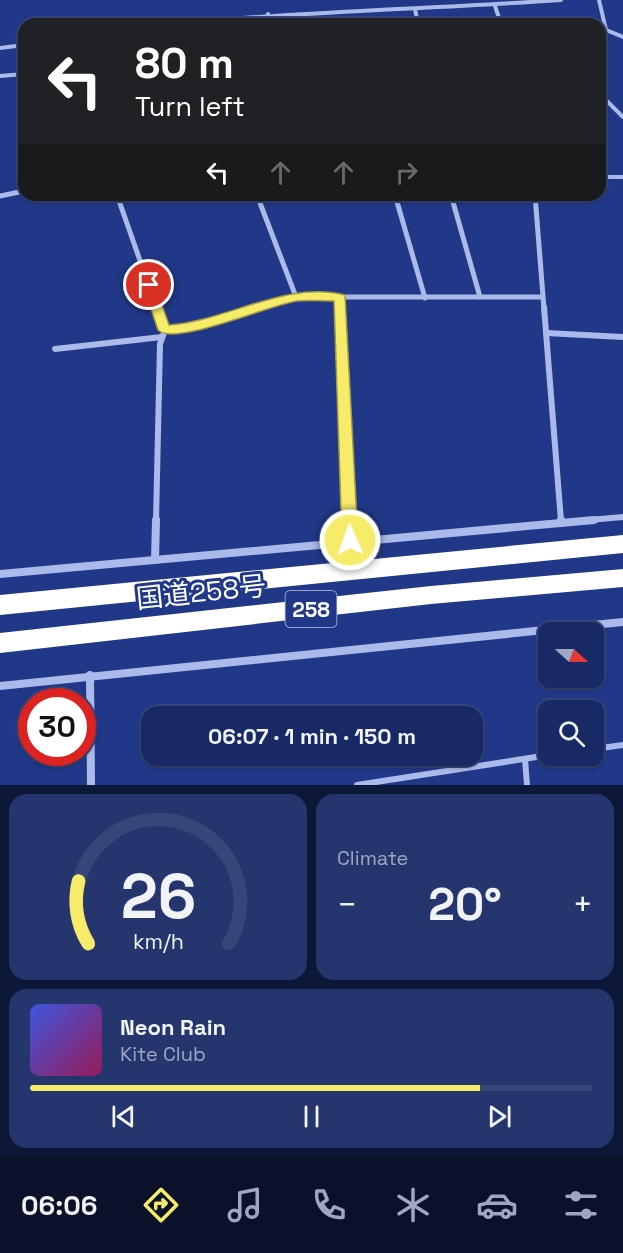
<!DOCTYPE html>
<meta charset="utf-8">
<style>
body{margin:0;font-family:"Space Grotesk","Noto Sans JP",sans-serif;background:#25366e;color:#f1f3f6;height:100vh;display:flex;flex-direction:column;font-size:22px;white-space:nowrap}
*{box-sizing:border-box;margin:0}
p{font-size:20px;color:#9fa7bf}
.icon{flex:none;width:33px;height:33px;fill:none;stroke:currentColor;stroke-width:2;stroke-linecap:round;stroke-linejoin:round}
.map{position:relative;height:785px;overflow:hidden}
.details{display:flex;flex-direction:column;gap:9px;padding:9px;background:#0d1738;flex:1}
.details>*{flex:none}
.hud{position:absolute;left:18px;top:18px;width:588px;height:183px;border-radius:18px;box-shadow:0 2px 4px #0004,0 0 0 2px #364679;background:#202124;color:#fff;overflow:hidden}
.needle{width:39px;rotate:111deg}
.tools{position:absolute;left:538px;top:622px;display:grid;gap:12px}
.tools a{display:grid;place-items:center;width:66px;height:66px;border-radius:12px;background:#182a65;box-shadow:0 2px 4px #0004,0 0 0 2px #364679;font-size:30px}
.speed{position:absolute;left:18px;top:688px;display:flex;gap:12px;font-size:30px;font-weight:700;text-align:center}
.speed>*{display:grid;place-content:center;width:78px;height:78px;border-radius:50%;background:#182a65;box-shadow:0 2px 4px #0004,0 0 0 2px #364679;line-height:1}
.speed .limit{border:9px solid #d22;background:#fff;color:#111}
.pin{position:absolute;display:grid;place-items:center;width:51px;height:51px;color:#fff;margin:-26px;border:3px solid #fff;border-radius:50%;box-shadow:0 2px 6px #0007}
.me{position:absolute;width:66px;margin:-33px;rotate:358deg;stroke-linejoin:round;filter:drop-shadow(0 0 4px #0008)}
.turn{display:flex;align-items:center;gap:21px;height:126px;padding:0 18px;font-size:27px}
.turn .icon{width:78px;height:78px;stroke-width:2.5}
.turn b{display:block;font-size:42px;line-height:51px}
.lanes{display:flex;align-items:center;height:57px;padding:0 18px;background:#0003;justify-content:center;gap:30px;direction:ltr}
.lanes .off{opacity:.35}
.big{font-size:45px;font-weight:700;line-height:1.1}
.details .tile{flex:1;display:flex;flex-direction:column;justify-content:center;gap:9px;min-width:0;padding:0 21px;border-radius:18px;background:#25366e}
.details .dial{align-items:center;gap:0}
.dial svg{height:156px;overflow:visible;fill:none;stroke:#364679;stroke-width:7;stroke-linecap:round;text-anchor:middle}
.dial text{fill:#f1f3f6;stroke:none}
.song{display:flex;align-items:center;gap:18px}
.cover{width:72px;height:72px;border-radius:9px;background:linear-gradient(135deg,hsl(230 70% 55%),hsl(330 70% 35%))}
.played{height:6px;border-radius:3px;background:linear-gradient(90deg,#f7eb6a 80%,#364679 80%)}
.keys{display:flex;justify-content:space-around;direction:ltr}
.heat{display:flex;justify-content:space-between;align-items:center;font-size:33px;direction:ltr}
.details .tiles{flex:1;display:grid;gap:9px;grid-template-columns:1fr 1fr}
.tile:last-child{grid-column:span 2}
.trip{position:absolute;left:141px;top:706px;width:342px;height:60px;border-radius:18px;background:#182a65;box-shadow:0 2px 4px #0004,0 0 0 2px #364679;font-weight:700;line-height:60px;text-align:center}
.tab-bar{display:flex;height:96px;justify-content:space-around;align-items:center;background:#0a1128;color:#9fa7bf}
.tab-bar .icon{width:42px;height:42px}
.tab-bar .current{color:#f7eb6a}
.tab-bar b{font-size:27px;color:#f1f3f6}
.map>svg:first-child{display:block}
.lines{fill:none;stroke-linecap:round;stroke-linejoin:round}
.lane-far1{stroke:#aabaea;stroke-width:4}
.lane{stroke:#aabaea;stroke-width:6}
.street-far3{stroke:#aabaea;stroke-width:4}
.street-far2{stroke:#aabaea;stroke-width:5}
.street-far1{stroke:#aabaea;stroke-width:6}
.street{stroke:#aabaea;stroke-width:8}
.highway{fill:#fff;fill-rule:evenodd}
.route{fill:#f7eb6a;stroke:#a19945;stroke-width:1.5}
.labels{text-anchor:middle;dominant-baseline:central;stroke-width:6;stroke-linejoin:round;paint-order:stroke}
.shield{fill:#203887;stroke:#bcc3db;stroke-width:1.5}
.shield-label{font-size:21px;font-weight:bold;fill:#fff}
.near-street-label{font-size:27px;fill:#fff;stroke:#203887}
</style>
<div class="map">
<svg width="623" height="785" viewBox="0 0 623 785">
<rect width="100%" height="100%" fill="#203887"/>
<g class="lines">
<polyline class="lane-far1" points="600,177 623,177"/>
<g class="lane">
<polyline points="594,749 623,745"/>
<polyline points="525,759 527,785"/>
<polyline points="357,785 549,755"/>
</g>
<g class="street-far3">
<polyline points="599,0 606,30 623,37"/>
<polyline points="495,6 501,24"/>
<polyline points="415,9 418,24"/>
<path d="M171 24C301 11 431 9 561 0"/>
<polyline points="265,24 268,14"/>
<polyline points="0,48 24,45"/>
<polyline points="0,76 24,74"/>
<polyline points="600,94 623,117"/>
</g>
<g class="street-far2">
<polyline points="117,195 157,309"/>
<polyline points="395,195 425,298"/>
<polyline points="451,195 480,297"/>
<polyline points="535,195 544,309"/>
<polyline points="0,196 24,191"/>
<polyline points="296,297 542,297"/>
<polyline points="340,298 340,309"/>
<polyline points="256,309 296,297 257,195"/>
</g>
<g class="street-far1">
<polyline points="157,307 165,330 189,328 261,307"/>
<polyline points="340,307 349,521"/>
<polyline points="544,307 561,521"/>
<polyline points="546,333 623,337"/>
<polyline points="55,349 162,337"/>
<polyline points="156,521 160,344 165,330"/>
<polyline points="578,521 623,517"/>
</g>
<g class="street">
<polyline points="349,520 350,540"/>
<polyline points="561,520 561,523"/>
<polyline points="155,560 156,520"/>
<polyline points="0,574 594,520"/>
<polyline points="90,675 91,785"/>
<polyline points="0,686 623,622"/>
</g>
<g class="highway">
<polygon points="623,535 623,553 0,615 0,595"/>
<polygon points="623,569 623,587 431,604 0,653 0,633 431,586"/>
</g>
</g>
<path class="route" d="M149 281 155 285 169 325C227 321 286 280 345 295L358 540 356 545 350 547 342 540 334 301C322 301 309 300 297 301 272 304 174 347 158 330L143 285Z"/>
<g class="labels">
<rect class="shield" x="285.5" y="591" width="51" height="36" rx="4.5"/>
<g class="shield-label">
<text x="311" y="609">258</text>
</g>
<g class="near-street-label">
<text transform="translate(201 592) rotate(-6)">国道258号</text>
</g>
</g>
</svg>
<div class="tools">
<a><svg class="needle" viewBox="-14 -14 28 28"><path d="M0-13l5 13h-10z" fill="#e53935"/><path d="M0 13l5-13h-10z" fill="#9fa7bf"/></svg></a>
<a><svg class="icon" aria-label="search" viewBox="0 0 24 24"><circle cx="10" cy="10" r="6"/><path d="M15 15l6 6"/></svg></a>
</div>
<div class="speed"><div class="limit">30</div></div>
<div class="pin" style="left:149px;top:285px;background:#d93025"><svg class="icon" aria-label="arrive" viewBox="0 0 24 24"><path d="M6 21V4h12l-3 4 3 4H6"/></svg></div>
<svg class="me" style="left:350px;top:540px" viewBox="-20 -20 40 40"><circle r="17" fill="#f7eb6a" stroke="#fff" stroke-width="3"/><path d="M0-11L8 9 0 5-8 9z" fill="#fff"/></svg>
<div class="trip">06:07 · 1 min · 150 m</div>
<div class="hud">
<div class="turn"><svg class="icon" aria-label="left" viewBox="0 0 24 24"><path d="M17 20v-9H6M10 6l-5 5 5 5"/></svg><div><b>80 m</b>Turn left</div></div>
<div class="lanes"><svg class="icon" aria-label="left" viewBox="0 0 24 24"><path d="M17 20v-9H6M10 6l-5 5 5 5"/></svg><svg class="icon off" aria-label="ahead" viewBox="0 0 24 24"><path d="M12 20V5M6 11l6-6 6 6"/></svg><svg class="icon off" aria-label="ahead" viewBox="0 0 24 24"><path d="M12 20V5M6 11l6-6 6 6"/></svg><svg class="icon off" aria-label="right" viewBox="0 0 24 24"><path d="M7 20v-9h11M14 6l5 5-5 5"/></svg></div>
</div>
</div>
<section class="details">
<div class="tiles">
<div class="tile dial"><svg viewBox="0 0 100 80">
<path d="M14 69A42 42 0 1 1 86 69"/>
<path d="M14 69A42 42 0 0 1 9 37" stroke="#f7eb6a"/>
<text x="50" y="56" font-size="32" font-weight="700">26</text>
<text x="50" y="72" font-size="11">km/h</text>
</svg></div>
<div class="tile"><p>Climate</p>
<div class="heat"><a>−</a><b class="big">20°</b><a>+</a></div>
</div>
<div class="tile">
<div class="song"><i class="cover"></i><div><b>Neon Rain</b><p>Kite Club</p></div></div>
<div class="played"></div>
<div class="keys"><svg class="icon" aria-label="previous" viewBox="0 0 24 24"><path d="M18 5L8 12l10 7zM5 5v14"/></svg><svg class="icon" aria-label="pause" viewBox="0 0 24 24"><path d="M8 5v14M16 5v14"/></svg><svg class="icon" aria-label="next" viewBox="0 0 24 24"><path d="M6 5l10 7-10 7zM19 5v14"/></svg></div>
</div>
</div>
</section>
<nav class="tab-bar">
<b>06:06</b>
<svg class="icon current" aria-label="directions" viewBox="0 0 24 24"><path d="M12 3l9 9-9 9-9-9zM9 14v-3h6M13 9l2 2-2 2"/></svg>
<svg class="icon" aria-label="music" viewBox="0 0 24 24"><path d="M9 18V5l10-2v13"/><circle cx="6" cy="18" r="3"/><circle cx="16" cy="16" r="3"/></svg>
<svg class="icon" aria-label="phone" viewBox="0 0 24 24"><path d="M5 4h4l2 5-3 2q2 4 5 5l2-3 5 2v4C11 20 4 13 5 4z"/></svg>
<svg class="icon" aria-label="climate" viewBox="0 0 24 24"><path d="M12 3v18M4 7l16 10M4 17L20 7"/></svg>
<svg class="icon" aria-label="car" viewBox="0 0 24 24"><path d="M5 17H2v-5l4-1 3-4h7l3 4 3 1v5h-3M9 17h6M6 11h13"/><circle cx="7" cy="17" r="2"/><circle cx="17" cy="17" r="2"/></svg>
<svg class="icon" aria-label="filters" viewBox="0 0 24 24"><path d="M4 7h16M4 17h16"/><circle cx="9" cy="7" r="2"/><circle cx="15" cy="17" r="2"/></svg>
</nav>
